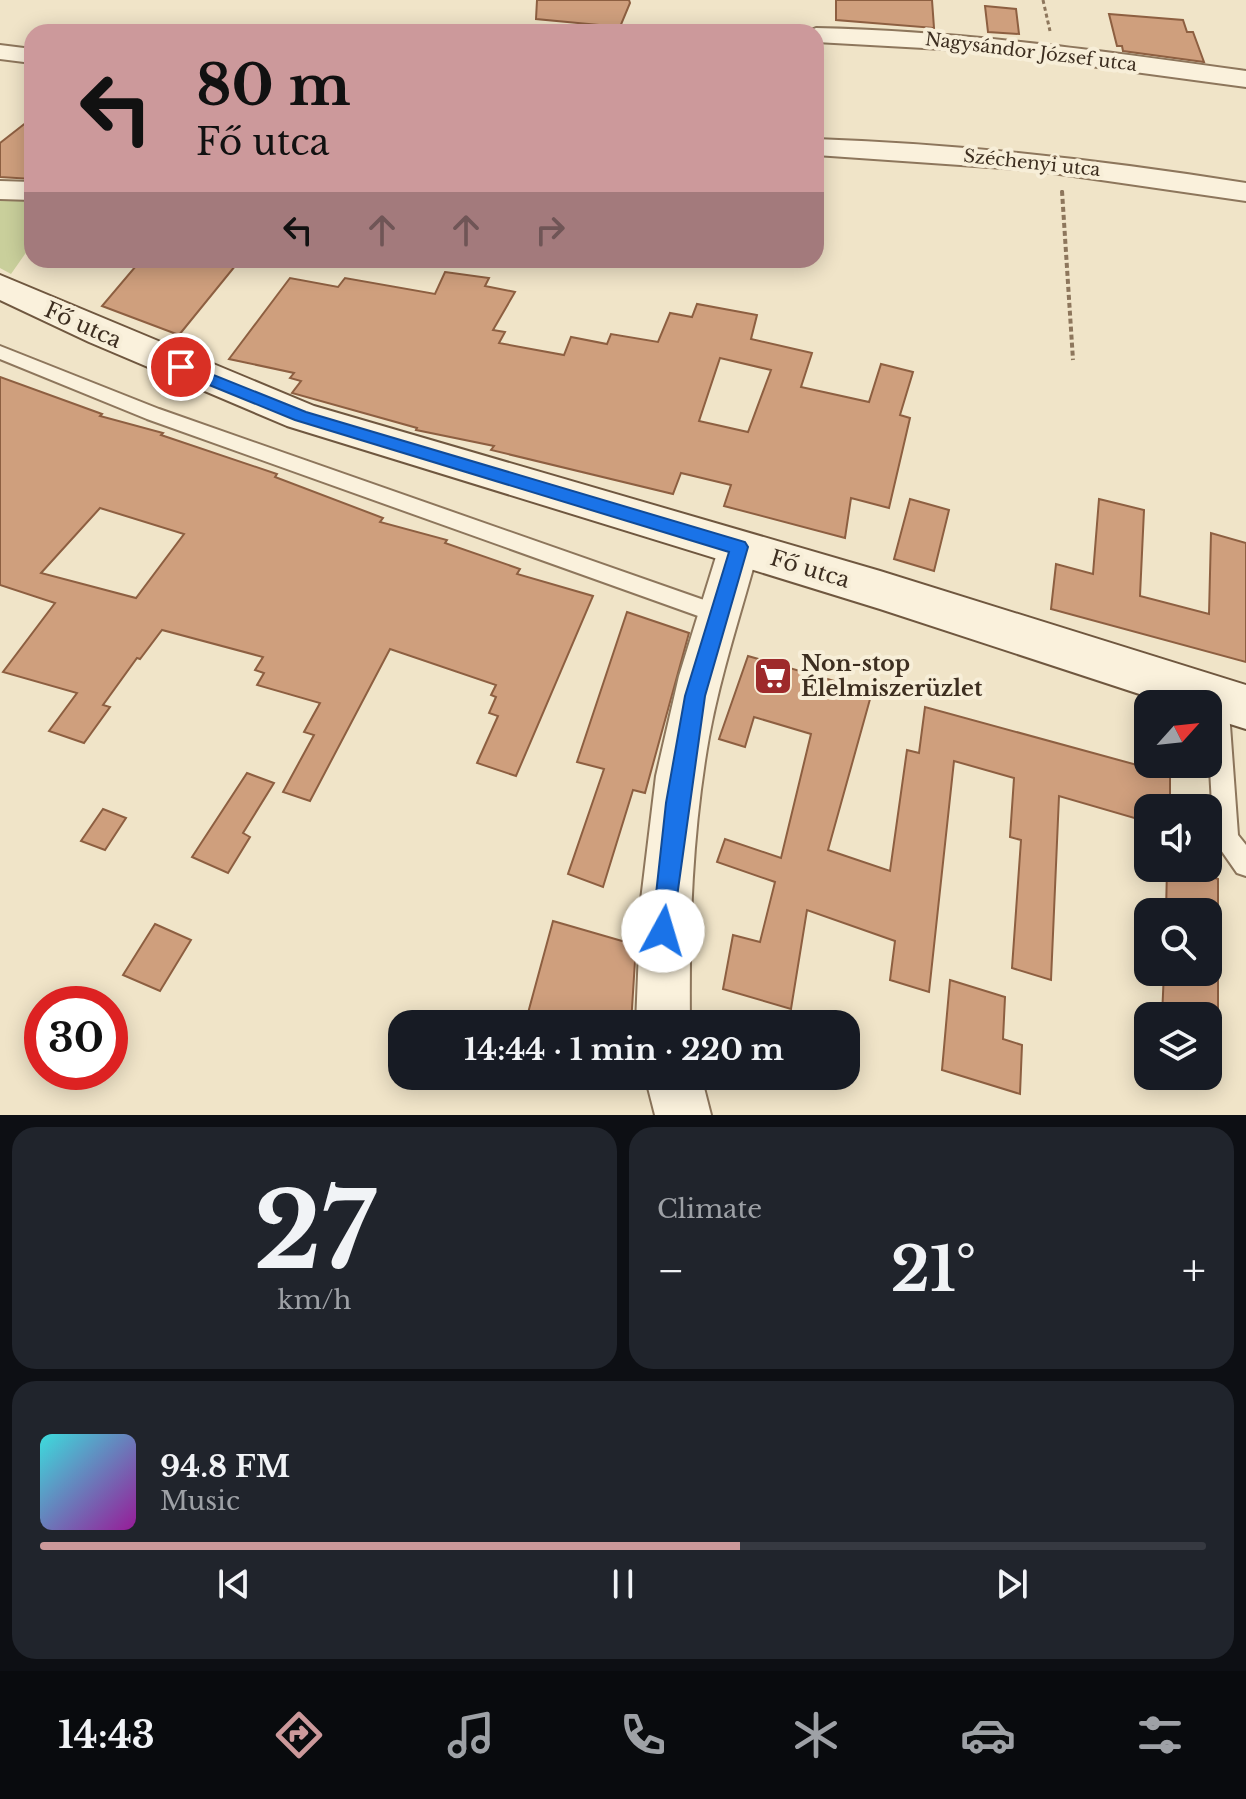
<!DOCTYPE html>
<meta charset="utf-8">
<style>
body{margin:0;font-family:"Libre Baskerville",serif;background:#20242c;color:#f1f3f6;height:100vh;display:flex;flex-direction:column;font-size:30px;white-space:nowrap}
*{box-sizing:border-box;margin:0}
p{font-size:26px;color:#9ea1a6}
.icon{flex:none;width:44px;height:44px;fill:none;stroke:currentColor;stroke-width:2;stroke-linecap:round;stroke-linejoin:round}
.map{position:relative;height:1115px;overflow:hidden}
.drawer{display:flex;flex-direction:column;gap:12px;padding:12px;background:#0d0f14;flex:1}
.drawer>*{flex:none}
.hud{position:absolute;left:24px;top:24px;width:800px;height:244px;border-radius:24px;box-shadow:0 4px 20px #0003;background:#cc999b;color:#111;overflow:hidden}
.needle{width:52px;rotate:63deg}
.buttons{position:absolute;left:1134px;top:690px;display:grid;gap:16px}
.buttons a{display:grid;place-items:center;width:88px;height:88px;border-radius:16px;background:#171b24;box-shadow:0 4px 20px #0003;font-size:40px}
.speed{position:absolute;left:24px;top:986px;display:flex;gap:16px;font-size:40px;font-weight:700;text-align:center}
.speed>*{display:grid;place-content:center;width:104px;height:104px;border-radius:50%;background:#171b24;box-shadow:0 4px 20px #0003;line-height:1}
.speed .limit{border:12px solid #d22;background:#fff;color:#111}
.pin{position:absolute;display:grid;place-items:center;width:68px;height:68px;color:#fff;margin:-34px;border:4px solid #fff;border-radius:50%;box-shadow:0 2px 8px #0007}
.me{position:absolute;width:88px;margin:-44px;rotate:6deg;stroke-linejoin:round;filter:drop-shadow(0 0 6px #0008)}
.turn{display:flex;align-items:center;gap:28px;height:168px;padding:0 40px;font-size:36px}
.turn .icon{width:104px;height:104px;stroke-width:2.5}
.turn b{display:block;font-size:56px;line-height:68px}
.lanes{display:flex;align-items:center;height:76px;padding:0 40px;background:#0003;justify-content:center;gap:40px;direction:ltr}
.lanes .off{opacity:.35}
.big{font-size:60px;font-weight:700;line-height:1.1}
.drawer .tile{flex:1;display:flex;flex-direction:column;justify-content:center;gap:12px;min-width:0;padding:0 28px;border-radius:24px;background:#20242c}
.drawer .dial{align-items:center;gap:0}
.dial b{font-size:104px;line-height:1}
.song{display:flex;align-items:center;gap:24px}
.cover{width:96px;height:96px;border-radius:12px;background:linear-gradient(135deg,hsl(180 70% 55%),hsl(300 70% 35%))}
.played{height:8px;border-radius:4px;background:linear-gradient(90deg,#cc999b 60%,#363941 60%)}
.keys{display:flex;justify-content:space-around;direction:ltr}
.heat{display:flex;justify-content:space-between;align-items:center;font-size:44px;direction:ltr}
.drawer .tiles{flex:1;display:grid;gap:12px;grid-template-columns:1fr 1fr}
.tile:last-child{grid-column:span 2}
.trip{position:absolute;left:388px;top:1010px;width:472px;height:80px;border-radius:24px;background:#171b24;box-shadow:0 4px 20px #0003;font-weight:700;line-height:80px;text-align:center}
.tab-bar{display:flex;height:128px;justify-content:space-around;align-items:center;background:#090b0e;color:#9ea1a6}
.tab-bar .icon{width:56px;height:56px}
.tab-bar .active{color:#cc999b}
.tab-bar b{font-size:36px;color:#f1f3f6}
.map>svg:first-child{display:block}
.green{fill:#c9cf9b}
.building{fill:#cf9f7d;stroke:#8d5f41;stroke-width:2;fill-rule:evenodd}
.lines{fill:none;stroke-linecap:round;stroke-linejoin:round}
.lane-casing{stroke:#8d765c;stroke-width:4}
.street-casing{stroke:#8d765c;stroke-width:4}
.secondary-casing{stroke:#6f573f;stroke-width:4}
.path-far1{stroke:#8d765c;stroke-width:3;stroke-dasharray:4 3;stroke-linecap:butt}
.path{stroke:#8d765c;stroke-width:4;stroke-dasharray:5 3;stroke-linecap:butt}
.lane{fill:#faf1dc;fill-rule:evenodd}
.street{fill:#faf1dc;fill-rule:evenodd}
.secondary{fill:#faf1dc;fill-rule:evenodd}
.route{fill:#1a73e8;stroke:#114b97;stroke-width:2}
.labels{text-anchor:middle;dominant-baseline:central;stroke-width:8;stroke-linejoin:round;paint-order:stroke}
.far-street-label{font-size:18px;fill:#3d2e20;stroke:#f7eed8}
.street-label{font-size:22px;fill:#3d2e20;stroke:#f7eed8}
.poi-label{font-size:22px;font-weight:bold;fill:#3d2e20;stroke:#f7eed8;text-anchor:start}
</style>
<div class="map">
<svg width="1246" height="1115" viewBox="0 0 1246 1115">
<rect width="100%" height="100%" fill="#f0e4c8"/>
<polygon class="green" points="0,198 32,198 32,244 11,274 0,268"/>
<g class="building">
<polygon points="537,0 629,0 630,3 620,27 536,19"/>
<polygon points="836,0 932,0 934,28 836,20"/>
<polygon points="985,6 1016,9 1019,34 988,32"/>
<polygon points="1109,14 1183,20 1187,32 1193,32 1204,62 1123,51 1122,46 1117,46"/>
<polygon points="32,118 32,179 0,177 0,143"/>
<polygon points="141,260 240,260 179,335 102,306"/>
<path d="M445 272 489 278 485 286 515 292 493 330 505 332 499 343 564 355 571 337 607 344 611 334 658 342 670 313 692 317 697 304 757 315 751 339 812 353 801 387 869 402 881 364 913 372 900 415 910 418 889 508 851 498 845 538 724 506 731 485 681 473 673 494 491 450 494 446 416 430 417 428 292 393 301 381 290 378 294 373 229 359 290 278 338 287 345 278 435 294ZM720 358 771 370 748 432 699 421Z"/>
<path d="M0 377 102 414 100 416 163 433 161 435 277 474 275 477 383 518 380 522 447 540 445 543 520 569 517 574 593 596 516 776 477 763 498 716 489 713 496 697 491 695 496 685 390 649 310 801 283 792 314 735 304 732 320 703 257 685 264 673 255 670 263 657 162 630 140 659 137 658 103 705 110 707 84 743 49 731 77 693 3 672 55 603 0 585ZM100 508 184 534 136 598 41 573Z"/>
<polygon points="910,499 949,510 934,571 894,559"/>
<polygon points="1099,499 1144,510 1140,596 1209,614 1211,533 1246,543 1246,662 1051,609 1056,564 1093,574"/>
<polygon points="627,612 689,633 645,793 633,790 603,887 568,874 604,769 577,762"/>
<polygon points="748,656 872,692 828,850 890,871 907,750 919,753 925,707 1170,774 1170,808 1148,808 1148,822 1059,796 1051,980 1012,968 1021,840 1010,837 1014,778 954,761 929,992 890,980 895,941 807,910 791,1009 723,989 733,935 760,942 775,882 717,862 725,839 781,858 811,734 754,717 745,747 719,739"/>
<polygon points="247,773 274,783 243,833 250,837 228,873 192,857"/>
<polygon points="103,809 126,818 105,850 81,841"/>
<polygon points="1167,868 1186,868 1218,879 1218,912 1166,912"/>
<polygon points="553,921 636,945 631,1024 525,1024"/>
<polygon points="155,924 191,940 160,991 123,975"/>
<polygon points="1164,972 1218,972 1218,1016 1162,1016"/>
<polygon points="950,980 1005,997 1003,1039 1022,1045 1020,1094 942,1070"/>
</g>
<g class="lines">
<g class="lane-casing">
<g id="lane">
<polygon points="0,346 159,409 701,599 727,606 730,612 727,618 720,621 701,617 147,419 0,359"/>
<polygon points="1217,688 1225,691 1228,698 1238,835 1246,845 1246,876 1237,873 1214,840 1206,698 1209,691"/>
</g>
</g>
<g class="street-casing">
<g id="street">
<path d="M816 28C961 31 1103 51 1246 71V87L978 51 816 42V32H806Z"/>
<polygon points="0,45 32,49 32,63 0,59"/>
<path d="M816 139C961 144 1103 160 1246 183V201L1032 170 816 155Z"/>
<polygon points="0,181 32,182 32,200 0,199"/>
<path d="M739 531 753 536 759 547C742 610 721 672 709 737 692 832 689 928 690 1024H636L641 900 656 776 679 676 719 547 725 536Z"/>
<polygon points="645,1076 701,1076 711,1115 655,1115"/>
</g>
</g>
<g class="secondary-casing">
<polygon id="secondary" points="0,275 314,406 880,571 1246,685 1246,729 1208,717 1208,704 1170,704 880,609 287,426 89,342 0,300"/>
</g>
<g class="path-far1">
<polyline points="1043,0 1050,31"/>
<polyline points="1062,190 1062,193"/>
</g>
<polyline class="path" points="1062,191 1073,360"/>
<use href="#lane" class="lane"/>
<use href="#street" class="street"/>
<use href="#secondary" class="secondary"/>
</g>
<polygon class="route" points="181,362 306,412 745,542 748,547 705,696 671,940 663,943 655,940 652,931 666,803 685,696 729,552 295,420 175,371 175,363"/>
<defs>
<g id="supermarket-square" transform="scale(2)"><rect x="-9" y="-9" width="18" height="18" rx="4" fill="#9e2a2b" stroke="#f7eed8"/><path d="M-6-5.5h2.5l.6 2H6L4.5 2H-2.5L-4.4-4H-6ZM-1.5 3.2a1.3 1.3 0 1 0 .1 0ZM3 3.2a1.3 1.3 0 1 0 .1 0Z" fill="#fff"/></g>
</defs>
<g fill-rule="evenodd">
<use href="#supermarket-square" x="773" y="676"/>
</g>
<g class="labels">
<g class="far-street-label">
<text transform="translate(1031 52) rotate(7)">Nagysándor József utca</text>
<text transform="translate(1032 163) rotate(6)">Széchenyi utca</text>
</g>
<g class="street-label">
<text transform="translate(83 325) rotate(24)">Fő utca</text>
<text transform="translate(810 569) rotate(17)">Fő utca</text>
</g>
<g class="poi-label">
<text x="801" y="663">Non-stop<tspan x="801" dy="25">Élelmiszerüzlet</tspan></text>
</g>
</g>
</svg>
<div class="buttons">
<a><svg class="needle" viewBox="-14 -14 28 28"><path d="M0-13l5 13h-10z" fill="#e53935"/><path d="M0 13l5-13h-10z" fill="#9ea1a6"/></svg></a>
<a><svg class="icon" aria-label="sound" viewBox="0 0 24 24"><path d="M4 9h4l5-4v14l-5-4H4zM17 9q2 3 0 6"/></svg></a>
<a><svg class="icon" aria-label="search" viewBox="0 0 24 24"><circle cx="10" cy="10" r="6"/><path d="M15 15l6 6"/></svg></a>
<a><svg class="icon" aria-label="layers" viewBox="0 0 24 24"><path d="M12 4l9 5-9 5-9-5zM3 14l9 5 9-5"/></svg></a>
</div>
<div class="speed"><div class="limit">30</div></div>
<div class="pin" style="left:181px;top:367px;background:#d93025"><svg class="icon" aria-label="arrive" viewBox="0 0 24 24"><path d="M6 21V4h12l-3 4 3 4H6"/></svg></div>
<svg class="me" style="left:663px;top:931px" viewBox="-20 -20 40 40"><circle r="19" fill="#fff"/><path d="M0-13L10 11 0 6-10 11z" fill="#1a73e8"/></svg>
<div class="trip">14:44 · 1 min · 220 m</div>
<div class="hud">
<div class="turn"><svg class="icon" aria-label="left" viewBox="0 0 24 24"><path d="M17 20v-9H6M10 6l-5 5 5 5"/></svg><div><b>80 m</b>Fő utca</div></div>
<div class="lanes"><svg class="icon" aria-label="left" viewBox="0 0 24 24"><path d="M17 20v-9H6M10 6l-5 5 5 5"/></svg><svg class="icon off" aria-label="ahead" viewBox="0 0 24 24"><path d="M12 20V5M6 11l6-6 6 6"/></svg><svg class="icon off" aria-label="ahead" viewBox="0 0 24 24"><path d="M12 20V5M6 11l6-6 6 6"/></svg><svg class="icon off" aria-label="right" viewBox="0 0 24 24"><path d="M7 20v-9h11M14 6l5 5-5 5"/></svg></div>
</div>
</div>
<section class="drawer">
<div class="tiles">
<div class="tile dial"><b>27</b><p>km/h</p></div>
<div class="tile"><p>Climate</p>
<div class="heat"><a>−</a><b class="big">21°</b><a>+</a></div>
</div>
<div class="tile">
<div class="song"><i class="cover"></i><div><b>94.8 FM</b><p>Music</p></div></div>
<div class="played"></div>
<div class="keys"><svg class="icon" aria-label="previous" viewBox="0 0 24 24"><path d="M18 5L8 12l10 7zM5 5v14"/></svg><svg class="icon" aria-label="pause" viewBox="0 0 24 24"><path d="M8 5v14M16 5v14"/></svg><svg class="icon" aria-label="next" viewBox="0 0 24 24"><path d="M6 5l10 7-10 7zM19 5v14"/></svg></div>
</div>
</div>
</section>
<nav class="tab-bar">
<b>14:43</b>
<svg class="icon active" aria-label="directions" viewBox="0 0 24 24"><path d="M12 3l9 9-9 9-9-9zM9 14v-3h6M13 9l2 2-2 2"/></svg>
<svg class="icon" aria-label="music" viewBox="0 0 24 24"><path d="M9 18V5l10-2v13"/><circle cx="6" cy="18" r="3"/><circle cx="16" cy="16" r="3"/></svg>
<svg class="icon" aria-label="phone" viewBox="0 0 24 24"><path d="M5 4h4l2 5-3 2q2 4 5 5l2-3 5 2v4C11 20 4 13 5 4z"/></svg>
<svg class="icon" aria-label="climate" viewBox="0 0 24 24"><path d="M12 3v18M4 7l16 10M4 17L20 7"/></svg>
<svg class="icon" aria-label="car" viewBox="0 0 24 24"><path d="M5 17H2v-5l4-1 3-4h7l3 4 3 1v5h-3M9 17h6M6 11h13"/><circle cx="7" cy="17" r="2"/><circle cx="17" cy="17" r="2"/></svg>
<svg class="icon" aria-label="filters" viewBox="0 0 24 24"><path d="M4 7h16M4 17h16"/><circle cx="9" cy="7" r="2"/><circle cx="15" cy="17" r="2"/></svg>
</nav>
